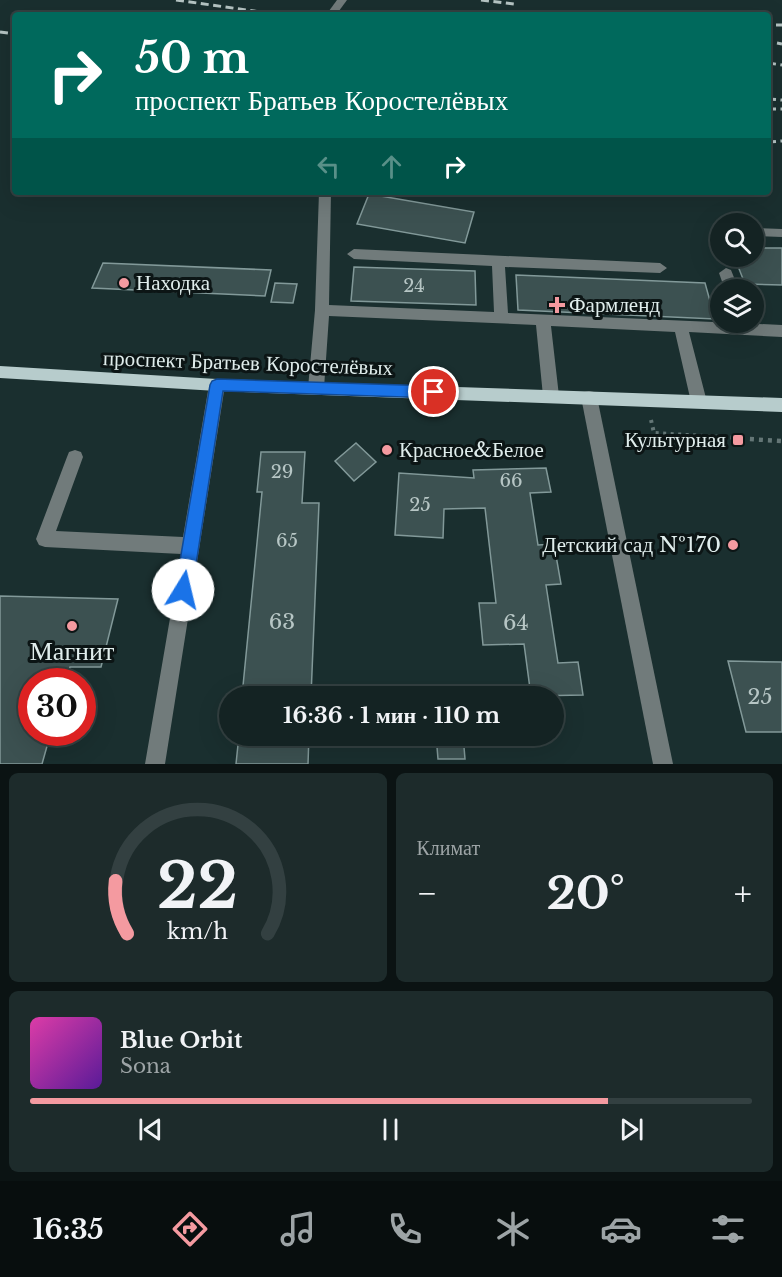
<!DOCTYPE html>
<html lang="ru">
<meta charset="utf-8">
<style>
body{margin:0;font-family:"Libre Baskerville",serif;background:#1d2b2b;color:#f1f3f6;height:100vh;display:flex;flex-direction:column;font-size:22px;white-space:nowrap}
*{box-sizing:border-box;margin:0}
p{font-size:20px;color:#9da4a6}
.icon{flex:none;width:33px;height:33px;fill:none;stroke:currentColor;stroke-width:2;stroke-linecap:round;stroke-linejoin:round}
.map{position:relative;height:764px;overflow:hidden}
.sheet{display:flex;flex-direction:column;gap:9px;padding:9px;background:#0b1313;flex:1}
.sheet>*{flex:none}
.banner{position:absolute;left:12px;top:12px;width:759px;height:183px;border-radius:6px;box-shadow:0 6px 24px #0002,0 0 0 2px #334041;background:#00695c;color:#fff;overflow:hidden}
.buttons{position:absolute;left:710px;top:213px;display:grid;gap:12px}
.buttons a{display:grid;place-items:center;width:54px;height:54px;border-radius:50%;background:#142323;box-shadow:0 6px 24px #0002,0 0 0 2px #334041;font-size:30px}
.speed{position:absolute;left:18px;top:668px;display:flex;gap:12px;font-size:30px;font-weight:700;text-align:center}
.speed>*{display:grid;place-content:center;width:78px;height:78px;border-radius:50%;background:#142323;box-shadow:0 6px 24px #0002,0 0 0 2px #334041;line-height:1}
.speed .limit{border:9px solid #d22;background:#fff;color:#111}
.pin{position:absolute;display:grid;place-items:center;width:51px;height:51px;color:#fff;margin:-26px;border:3px solid #fff;border-radius:50%;box-shadow:0 2px 6px #0007}
.me{position:absolute;width:66px;margin:-33px;rotate:9deg;stroke-linejoin:round;filter:drop-shadow(0 0 4px #0008)}
.turn{display:flex;align-items:center;gap:21px;height:126px;padding:0 24px;font-size:27px}
.turn .icon{width:78px;height:78px;stroke-width:2.5}
.turn b{display:block;font-size:42px;line-height:51px}
.lanes{display:flex;align-items:center;height:57px;padding:0 24px;background:#0003;justify-content:center;gap:30px;direction:ltr}
.lanes .off{opacity:.35}
.big{font-size:45px;font-weight:700;line-height:1.1}
.sheet .tile{flex:1;display:flex;flex-direction:column;justify-content:center;gap:9px;min-width:0;padding:0 21px;border-radius:9px;background:#1d2b2b}
.sheet .dial{align-items:center;gap:0}
.dial svg{height:156px;overflow:visible;fill:none;stroke:#334041;stroke-width:7;stroke-linecap:round;text-anchor:middle}
.dial text{fill:#f1f3f6;stroke:none}
.song{display:flex;align-items:center;gap:18px}
.cover{width:72px;height:72px;border-radius:9px;background:linear-gradient(135deg,hsl(320 70% 55%),hsl(270 70% 35%))}
.played{height:6px;border-radius:3px;background:linear-gradient(90deg,#f49aa0 80%,#334041 80%)}
.keys{display:flex;justify-content:space-around;direction:ltr}
.heat{display:flex;justify-content:space-between;align-items:center;font-size:33px;direction:ltr}
.sheet .tiles{flex:1;display:grid;gap:9px;grid-template-columns:1fr 1fr}
.tile:last-child{grid-column:span 2}
.trip{position:absolute;left:219px;top:686px;width:345px;height:60px;border-radius:30px;background:#142323;box-shadow:0 6px 24px #0002,0 0 0 2px #334041;font-weight:700;line-height:60px;text-align:center}
.tab-bar{display:flex;height:96px;justify-content:space-around;align-items:center;background:#080e0e;color:#9da4a6}
.tab-bar .icon{width:42px;height:42px}
.tab-bar .active{color:#f49aa0}
.tab-bar b{font-size:27px;color:#f1f3f6}
.map>svg:first-child{display:block}
.building{fill:#3c5151;stroke:#829999;stroke-width:1.5}
.lines{fill:none;stroke-linecap:round;stroke-linejoin:round}
.path-far1{stroke:#647676;stroke-width:4;stroke-dasharray:3 4.5;stroke-linecap:butt}
.path{stroke:#647676;stroke-width:4.5;stroke-dasharray:4 5;stroke-linecap:butt}
.minor{fill:#717b7b;fill-rule:evenodd}
.major{fill:#b7cccc;fill-rule:evenodd}
.rail{stroke:#b5c4c3;stroke-width:3;stroke-dasharray:8 4.5;stroke-linecap:butt}
.route{fill:#1a73e8;stroke:#114b97;stroke-width:1.5}
.poi-dot{fill:#f49aa0;stroke:#0c1515;stroke-width:2}
.labels{text-anchor:middle;dominant-baseline:central;stroke-width:6;stroke-linejoin:round;paint-order:stroke}
.number-label{font-size:18px;fill:#b7c6c5}
.poi-label{font-size:21px;fill:#e0edec;stroke:#0c1515;text-anchor:start}
.street-label{font-size:21px;fill:#e0edec;stroke:#0c1515}
.near-number-label{font-size:21px;fill:#b7c6c5}
.near-poi-label{font-size:26px;fill:#e0edec;stroke:#0c1515}
</style>
<div class="map">
<svg width="782" height="764" viewBox="0 0 782 764">
<rect width="100%" height="100%" fill="#1a2f2f"/>
<g class="building">
<polygon points="369,194 474,212 465,243 357,224"/>
<polygon points="753,248 782,248 782,285 745,284 734,256 753,256"/>
<polygon points="103,263 271,270 265,296 92,288"/>
<polygon points="354,267 475,271 476,305 351,301"/>
<polygon points="516,275 705,283 715,319 518,310"/>
<polygon points="275,283 297,284 293,303 271,302"/>
<polygon points="356,443 376,462 354,481 335,461"/>
<polygon points="261,452 305,452 302,503 319,503 311,696 242,696 262,492 257,492"/>
<polygon points="546,468 551,492 530,493 538,545 554,544 561,584 546,585 558,663 578,662 583,695 531,696 524,644 483,645 479,603 496,603 485,508 444,509 443,538 395,535 399,473 474,478 473,470"/>
<polygon points="0,596 118,599 101,667 70,667 66,681 32,681 32,732 51,732 42,764 0,764"/>
<polygon points="728,661 782,662 782,732 746,732"/>
<polygon points="239,735 309,735 308,764 236,764"/>
<polygon points="436,735 463,735 465,759 438,759"/>
</g>
<g class="lines">
<polyline class="path-far1" points="651,420 654,433 738,438"/>
<polyline class="path" points="714,437 782,441"/>
<g class="minor">
<polygon points="337,0 347,0 336,15 326,15"/>
<polygon points="319,192 331,192 329,305 494,312 492,266 354,259 347,254 354,249 660,263 667,268 660,273 505,267 508,313 782,325 782,337 689,332 707,402 704,407 699,408 694,407 691,402 675,332 551,326 559,396 556,401 551,402 546,401 543,396 536,325 329,316 324,388 321,392 316,394 311,392 308,388 315,310"/>
<polygon points="753,228 782,229 782,237 753,236"/>
<polygon points="726,268 731,270 739,290 725,290 719,273"/>
<polygon points="217,379 222,381 225,385 165,764 145,764 181,554 45,547 39,545 36,539 67,457 69,452 75,450 81,452 83,457 56,531 183,537 209,385 212,381"/>
<polygon points="589,391 594,392 597,397 673,764 653,764 581,397 584,392"/>
</g>
<polygon class="major" points="0,366 217,379 782,398 782,412 217,391 0,378"/>
<g class="rail">
<polyline points="176,0 282,15"/>
<polyline points="481,0 514,4"/>
<polyline points="776,25 782,25"/>
<polyline points="0,32 15,34"/>
<polyline points="777,43 782,44"/>
<polyline points="768,63 782,65"/>
<polyline points="768,99 782,100"/>
<polyline points="768,109 782,109"/>
<polyline points="768,142 782,141"/>
</g>
</g>
<polygon class="route" points="217,379 434,386 438,388 440,392 438,396 434,398 223,391 192,590 189,596 183,598 178,596 175,590 210,385 212,381"/>
<g class="poi-dot">
<circle cx="124" cy="283" r="6"/>
<path d="M554 296h6v6h6v6h-6v6h-6v-6h-6v-6h6z"/>
<rect x="732" y="434" width="12" height="12" rx="3"/>
<circle cx="387" cy="450" r="6"/>
<circle cx="733" cy="545" r="6"/>
<circle cx="72" cy="626" r="6"/>
</g>
<g class="labels">
<g class="number-label">
<text x="414" y="286">24</text>
<text x="282" y="472">29</text>
<text x="511" y="481">66</text>
<text x="420" y="505">25</text>
<text x="287" y="541">65</text>
</g>
<g class="poi-label">
<text x="136" y="283">Находка</text>
<text x="569" y="305">Фармленд</text>
<text x="726" y="440" text-anchor="end">Культурная</text>
<text x="399" y="450">Красное&amp;Белое</text>
<text x="721" y="545" text-anchor="end">Детский сад №170</text>
</g>
<g class="street-label">
<text transform="translate(248 363) rotate(2)">проспект Братьев Коростелёвых</text>
</g>
<g class="near-number-label">
<text x="282" y="622">63</text>
<text x="516" y="623">64</text>
<text x="760" y="697">25</text>
</g>
<g class="near-poi-label">
<text x="72" y="651">Магнит</text>
</g>
</g>
</svg>
<div class="buttons">
<a><svg class="icon" aria-label="search" viewBox="0 0 24 24"><circle cx="10" cy="10" r="6"/><path d="M15 15l6 6"/></svg></a>
<a><svg class="icon" aria-label="layers" viewBox="0 0 24 24"><path d="M12 4l9 5-9 5-9-5zM3 14l9 5 9-5"/></svg></a>
</div>
<div class="speed"><div class="limit">30</div></div>
<div class="pin" style="left:434px;top:392px;background:#d93025"><svg class="icon" aria-label="arrive" viewBox="0 0 24 24"><path d="M6 21V4h12l-3 4 3 4H6"/></svg></div>
<svg class="me" style="left:183px;top:590px" viewBox="-20 -20 40 40"><circle r="19" fill="#fff"/><path d="M0-13L10 11 0 6-10 11z" fill="#1a73e8"/></svg>
<div class="trip">16:36 · 1 мин · 110 m</div>
<div class="banner">
<div class="turn"><svg class="icon" aria-label="right" viewBox="0 0 24 24"><path d="M7 20v-9h11M14 6l5 5-5 5"/></svg><div><b>50 m</b>проспект Братьев Коростелёвых</div></div>
<div class="lanes"><svg class="icon off" aria-label="left" viewBox="0 0 24 24"><path d="M17 20v-9H6M10 6l-5 5 5 5"/></svg><svg class="icon off" aria-label="ahead" viewBox="0 0 24 24"><path d="M12 20V5M6 11l6-6 6 6"/></svg><svg class="icon" aria-label="right" viewBox="0 0 24 24"><path d="M7 20v-9h11M14 6l5 5-5 5"/></svg></div>
</div>
</div>
<section class="sheet">
<div class="tiles">
<div class="tile dial"><svg viewBox="0 0 100 80">
<path d="M14 69A42 42 0 1 1 86 69"/>
<path d="M14 69A42 42 0 0 1 8 42" stroke="#f49aa0"/>
<text x="50" y="56" font-size="32" font-weight="700">22</text>
<text x="50" y="72" font-size="11">km/h</text>
</svg></div>
<div class="tile"><p>Климат</p>
<div class="heat"><a>−</a><b class="big">20°</b><a>+</a></div>
</div>
<div class="tile">
<div class="song"><i class="cover"></i><div><b>Blue Orbit</b><p>Sona</p></div></div>
<div class="played"></div>
<div class="keys"><svg class="icon" aria-label="previous" viewBox="0 0 24 24"><path d="M18 5L8 12l10 7zM5 5v14"/></svg><svg class="icon" aria-label="pause" viewBox="0 0 24 24"><path d="M8 5v14M16 5v14"/></svg><svg class="icon" aria-label="next" viewBox="0 0 24 24"><path d="M6 5l10 7-10 7zM19 5v14"/></svg></div>
</div>
</div>
</section>
<nav class="tab-bar">
<b>16:35</b>
<svg class="icon active" aria-label="directions" viewBox="0 0 24 24"><path d="M12 3l9 9-9 9-9-9zM9 14v-3h6M13 9l2 2-2 2"/></svg>
<svg class="icon" aria-label="music" viewBox="0 0 24 24"><path d="M9 18V5l10-2v13"/><circle cx="6" cy="18" r="3"/><circle cx="16" cy="16" r="3"/></svg>
<svg class="icon" aria-label="phone" viewBox="0 0 24 24"><path d="M5 4h4l2 5-3 2q2 4 5 5l2-3 5 2v4C11 20 4 13 5 4z"/></svg>
<svg class="icon" aria-label="climate" viewBox="0 0 24 24"><path d="M12 3v18M4 7l16 10M4 17L20 7"/></svg>
<svg class="icon" aria-label="car" viewBox="0 0 24 24"><path d="M5 17H2v-5l4-1 3-4h7l3 4 3 1v5h-3M9 17h6M6 11h13"/><circle cx="7" cy="17" r="2"/><circle cx="17" cy="17" r="2"/></svg>
<svg class="icon" aria-label="filters" viewBox="0 0 24 24"><path d="M4 7h16M4 17h16"/><circle cx="9" cy="7" r="2"/><circle cx="15" cy="17" r="2"/></svg>
</nav>
